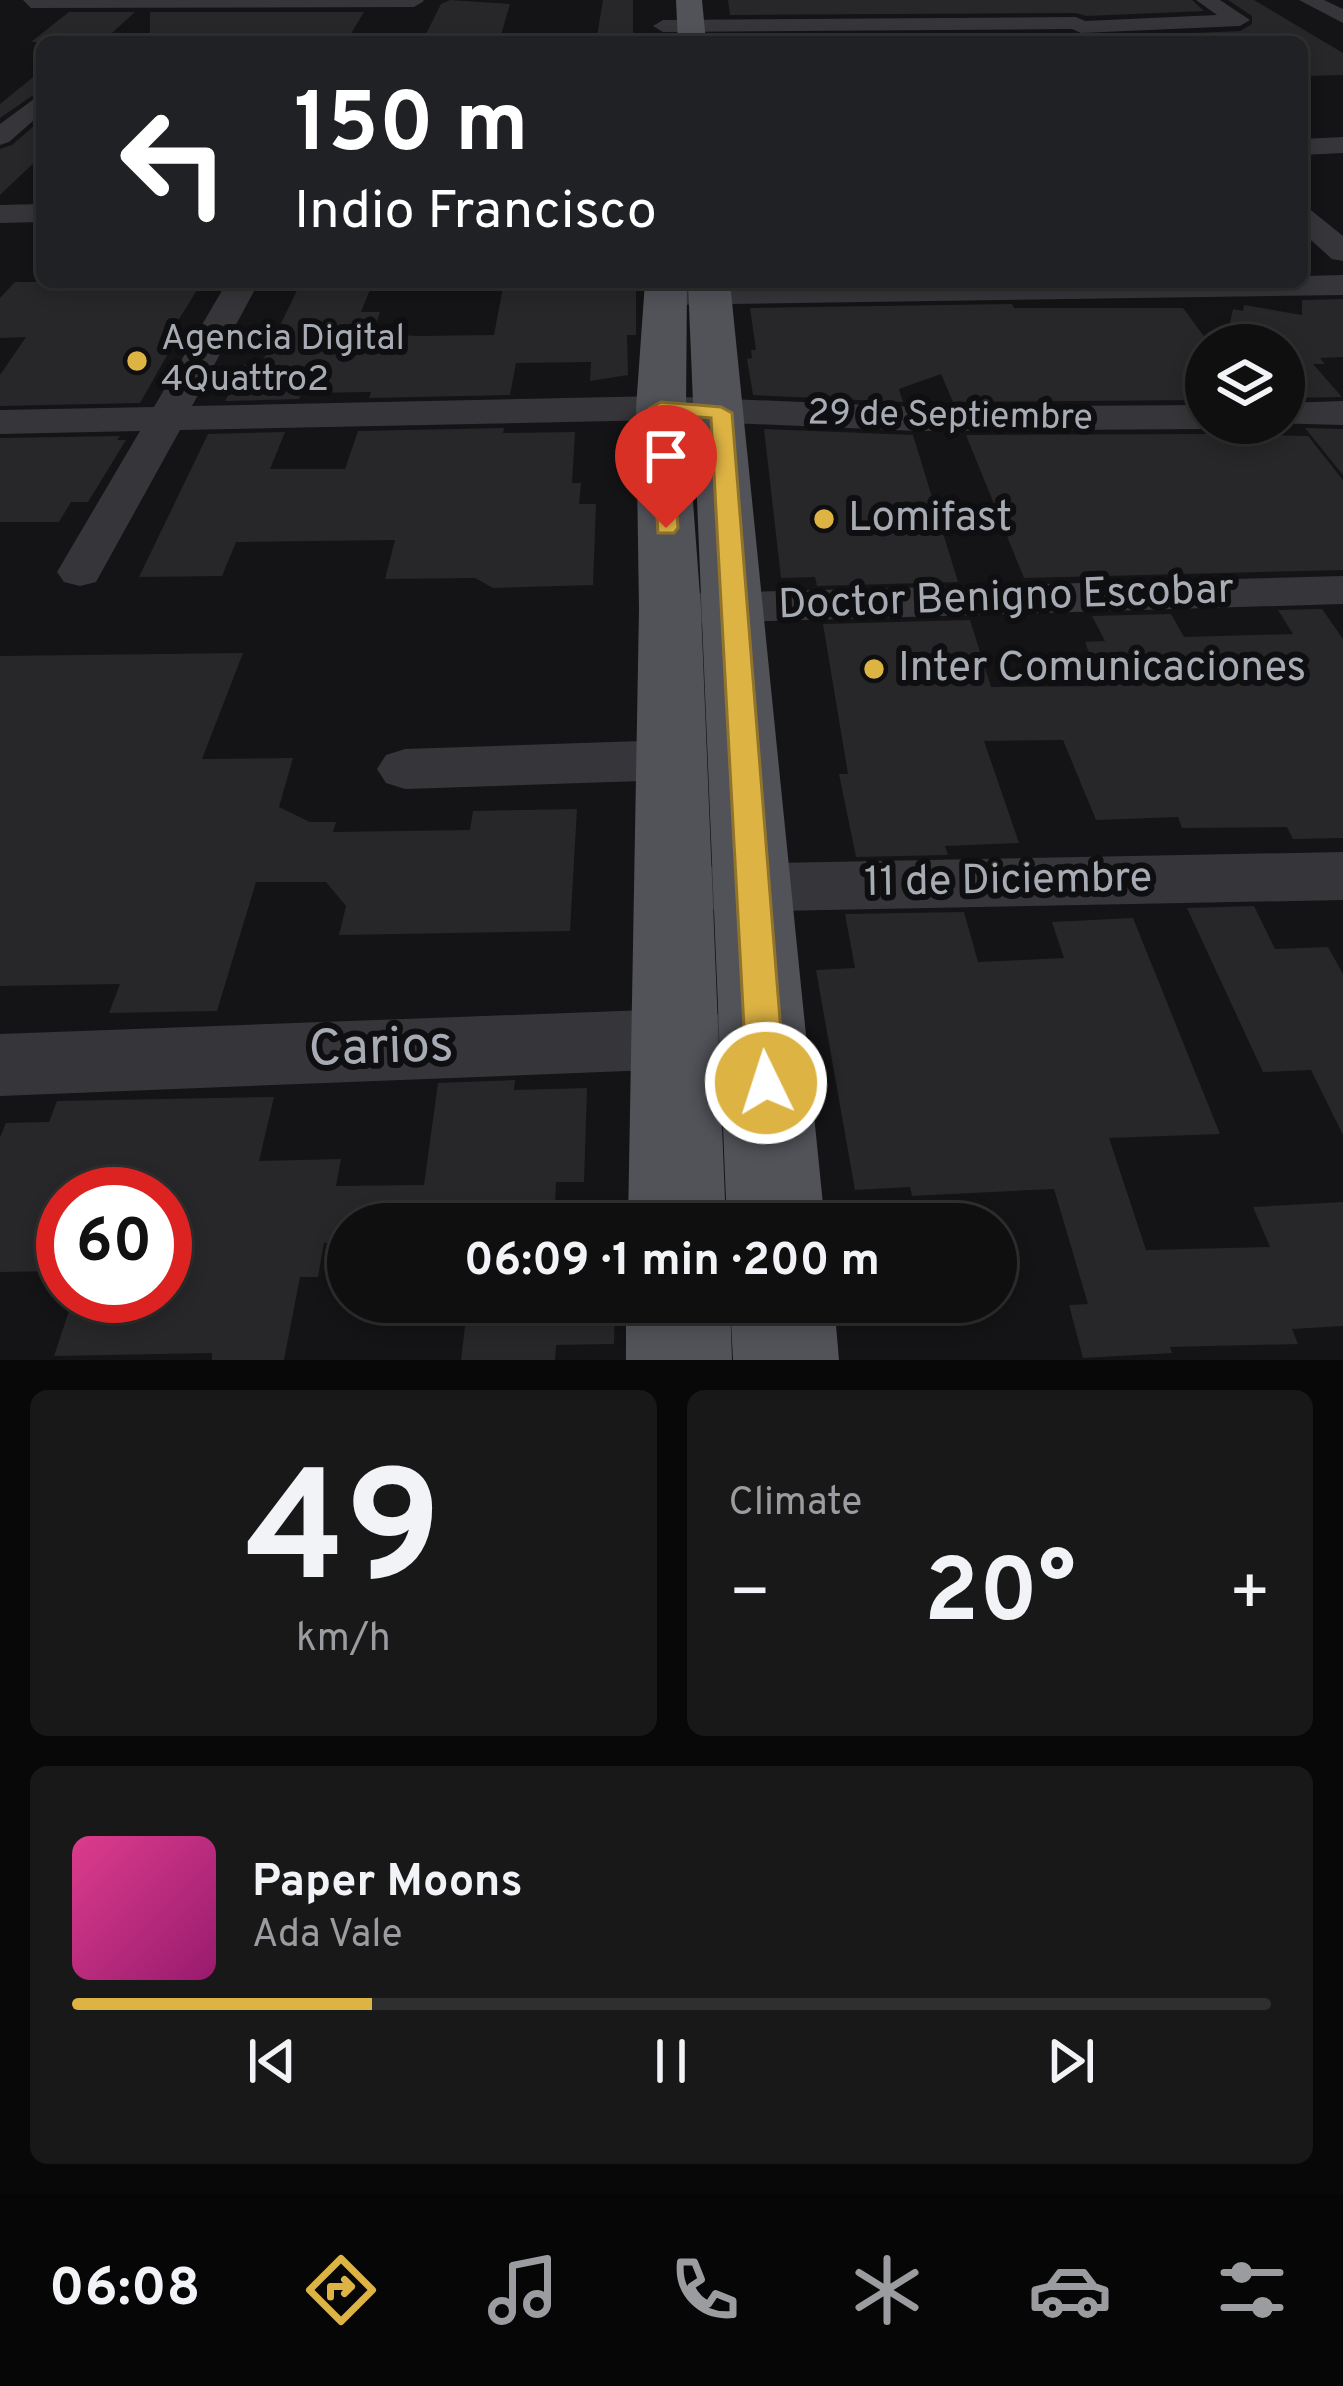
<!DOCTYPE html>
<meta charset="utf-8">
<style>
body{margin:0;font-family:Overpass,sans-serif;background:#181819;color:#f1f3f6;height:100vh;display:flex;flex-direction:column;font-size:45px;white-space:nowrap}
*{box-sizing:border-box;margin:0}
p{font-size:39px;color:#9b9c9f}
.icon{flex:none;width:66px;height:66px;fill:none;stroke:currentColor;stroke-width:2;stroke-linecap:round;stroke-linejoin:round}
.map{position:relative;height:1360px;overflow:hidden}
.drawer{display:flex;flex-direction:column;gap:30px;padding:30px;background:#080809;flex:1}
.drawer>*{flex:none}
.hud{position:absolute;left:36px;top:36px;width:1272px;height:252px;border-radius:18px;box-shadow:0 6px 18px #0003,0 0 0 3px #2f2f30;background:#202124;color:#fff;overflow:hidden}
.tools{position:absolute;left:1185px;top:324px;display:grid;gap:24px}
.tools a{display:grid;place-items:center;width:120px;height:120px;border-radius:50%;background:#0f0f10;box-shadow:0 6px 18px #0003,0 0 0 3px #2f2f30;font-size:60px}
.speed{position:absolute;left:36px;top:1167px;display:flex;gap:24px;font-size:60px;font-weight:700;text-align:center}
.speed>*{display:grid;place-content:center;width:156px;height:156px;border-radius:50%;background:#0f0f10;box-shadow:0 6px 18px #0003,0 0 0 3px #2f2f30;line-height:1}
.speed .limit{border:18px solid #d22;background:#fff;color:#111}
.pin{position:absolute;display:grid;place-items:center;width:102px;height:102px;color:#fff;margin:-123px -51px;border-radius:50% 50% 50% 0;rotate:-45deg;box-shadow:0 0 12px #0007}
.pin .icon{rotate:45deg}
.me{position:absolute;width:132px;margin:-66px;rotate:356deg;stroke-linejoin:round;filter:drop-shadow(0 0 9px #0008)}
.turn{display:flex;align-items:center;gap:42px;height:252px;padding:0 60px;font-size:54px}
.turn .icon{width:156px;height:156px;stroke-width:2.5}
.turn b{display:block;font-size:84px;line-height:102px}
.big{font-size:90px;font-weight:700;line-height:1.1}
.drawer .tile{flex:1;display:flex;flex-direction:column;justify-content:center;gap:18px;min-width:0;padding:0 42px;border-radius:18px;background:#181819}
.drawer .dial{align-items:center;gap:0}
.dial b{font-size:156px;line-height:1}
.song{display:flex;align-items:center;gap:36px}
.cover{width:144px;height:144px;border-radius:18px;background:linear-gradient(135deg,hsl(330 70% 55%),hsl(320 70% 35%))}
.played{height:12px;border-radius:6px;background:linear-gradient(90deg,#ddb344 25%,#2f2f30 25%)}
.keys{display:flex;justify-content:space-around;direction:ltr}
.heat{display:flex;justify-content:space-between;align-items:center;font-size:66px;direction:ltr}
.drawer .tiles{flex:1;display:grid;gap:30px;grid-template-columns:1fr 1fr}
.tile:last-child{grid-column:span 2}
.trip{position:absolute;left:327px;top:1203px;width:690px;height:120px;border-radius:60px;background:#0f0f10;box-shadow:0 6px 18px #0003,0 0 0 3px #2f2f30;font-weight:700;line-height:120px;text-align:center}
.tab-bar{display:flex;height:192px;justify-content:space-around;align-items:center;background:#060606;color:#9b9c9f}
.tab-bar .icon{width:84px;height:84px}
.tab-bar .current{color:#ddb344}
.tab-bar b{font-size:54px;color:#f1f3f6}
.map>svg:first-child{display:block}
.building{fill:#272729}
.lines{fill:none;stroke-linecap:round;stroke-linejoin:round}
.minor{fill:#36363a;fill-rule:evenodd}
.major{fill:#525359;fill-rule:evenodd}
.route{fill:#ddb344;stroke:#90742c;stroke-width:3}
.poi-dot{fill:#ddb344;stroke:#0f0f11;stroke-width:4.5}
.labels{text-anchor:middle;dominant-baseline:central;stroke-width:12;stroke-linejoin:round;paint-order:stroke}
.far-poi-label{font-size:36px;fill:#a7abb4;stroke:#0f0f11;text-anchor:start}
.far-street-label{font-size:36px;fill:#a7abb4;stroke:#0f0f11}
.poi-label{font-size:42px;fill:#a7abb4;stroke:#0f0f11;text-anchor:start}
.street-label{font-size:42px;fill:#a7abb4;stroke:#0f0f11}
.near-street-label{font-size:51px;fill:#a7abb4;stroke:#0f0f11}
</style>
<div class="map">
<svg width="1343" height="1360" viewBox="0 0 1343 1360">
<rect width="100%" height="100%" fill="#141416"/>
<g class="building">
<polygon points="450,0 510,4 499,42 422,42 441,4"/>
<polygon points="603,0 633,0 633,36 597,36"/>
<polygon points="728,0 1192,0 1204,11 1086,16 1076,13 730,15"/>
<polygon points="1228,0 1254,0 1343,53 1343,75 1302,76 1302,42 740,42 738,36 1071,34 1081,38 1240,31 1252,24 1252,16"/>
<polygon points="69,12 135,12 102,42 31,42"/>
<polygon points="150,12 364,12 346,42 150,42"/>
<polygon points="42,70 42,89 0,118 0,104"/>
<polygon points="42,119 42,155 0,195 0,149 12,145"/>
<polygon points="15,282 202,282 174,327 183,327 140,403 0,406 0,375 26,337 0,338 0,298"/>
<polygon points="301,282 373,282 361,312 380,312 373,333 417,336 494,335 504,282 636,282 636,335 627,335 628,375 590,381 591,362 516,363 510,395 369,398 371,392 302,393 299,399 225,401 244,365 261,365"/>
<polygon points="1343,299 1343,357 1320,358 1325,364 1313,364 1342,397 1284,398 1284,345 1225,345 1233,309 1243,311 1244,305 1302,315 1302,300"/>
<polygon points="1012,304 1014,308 1183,308 1206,339 1206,400 953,402 941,374 899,389 903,402 753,395 747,359 752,358 751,350 756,350 750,308"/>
<polygon points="504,428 503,433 575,432 572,483 581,483 579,504 596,504 593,585 493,588 475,578 385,579 395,540 236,542 222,576 139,577 208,434 285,432 270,469 345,469 358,431"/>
<polygon points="1305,428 1343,429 1343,475"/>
<polygon points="764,429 913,435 958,582 817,586 815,577 781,578"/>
<polygon points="1206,434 1308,436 1343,480 1343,570 1024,578 966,435"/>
<polygon points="120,436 117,440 126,440 88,502 71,502 59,522 0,522 0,438"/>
<polygon points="1322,609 1343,639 1343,838 1293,839 1287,827 1182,828 1178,817 1096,820 1063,740 984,741 1019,843 945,846 948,855 856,857 839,774 848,774 823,624 970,620 991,687 1101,686 1085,642 1105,641 1092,616 1171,614 1184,637 1293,634 1278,610"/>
<polygon points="243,653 202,759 293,758 279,807 310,822 336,822 333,832 470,830 473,811 577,809 570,931 339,935 346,906 326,882 256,882 217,1011 109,1013 120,984 0,986 0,656"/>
<polygon points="1254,906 1275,949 1328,947 1343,974 1343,1135 1311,1070 1263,1072 1187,908"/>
<polygon points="964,912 978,962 1064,958 1052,922 1133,918 1220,1134 1109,1138 1146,1250 1270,1247 1253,1207 1343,1202 1343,1326 1292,1329 1298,1344 1170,1347 1172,1353 1083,1358 1069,1305 1088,1304 1054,1189 912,1196 910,1187 855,1190 816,970 855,968 845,914"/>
<polygon points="515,1080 514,1090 587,1088 584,1182 556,1182 554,1224 348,1224 348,1243 324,1243 318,1277 300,1277 284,1360 212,1360 212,1353 54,1356 74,1296 165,1296 165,1194 63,1194 63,1271 0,1272 0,1137 6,1123 49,1122 57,1101 274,1097 259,1161 341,1159 336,1186 424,1185 438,1083"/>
<polygon points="468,1302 615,1302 614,1344 556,1345 555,1360 461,1360"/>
</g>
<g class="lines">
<g class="minor">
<polygon points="23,0 423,0 424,1 414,7 31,8"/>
<polygon points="1196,0 1220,0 1250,20 1240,26 1081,33 1072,29 663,32 653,26 663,20 1076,17 1085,21 1217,15"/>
<polygon points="1299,0 1324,0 1343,9 1343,23"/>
<polygon points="42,93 42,113 9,142 0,145 0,124"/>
<polygon points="1343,137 1343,153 1302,155 1302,139"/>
<polygon points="42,204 42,222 0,223 0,205"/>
<polygon points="1302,208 1312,211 1343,236 1343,261 1332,259 1302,232"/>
<polygon points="1343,275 1343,295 666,305 649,295 666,285 1302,282 1302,276"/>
<polygon points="227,282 259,282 192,406 661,396 916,407 1206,405 1206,423 1221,423 1206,429 916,431 661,420 180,430 96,582 80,586 64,582 57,572 140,431 0,434 0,410 154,407"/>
<polygon points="1343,401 1343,425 1270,423 1284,423 1284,403"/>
<polygon points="1343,576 1343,604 670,624 653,620 646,609 653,598 670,594"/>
<polygon points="671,740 690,746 698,760 690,774 671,780 405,789 386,783 377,769 386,755 405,749"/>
<polygon points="1343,852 1343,900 720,912 699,905 690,888 699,871 720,864"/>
<polygon points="701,1008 725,1017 735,1038 725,1059 701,1068 0,1096 0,1034"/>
</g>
<g class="major">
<polygon points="676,0 702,0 706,42 678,42"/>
<polygon points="645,282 687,282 686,408 701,609 726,1224 628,1224 639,609 636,408"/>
<polygon points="688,282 730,282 825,1224 727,1224"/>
<polygon points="626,1302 730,1302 732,1360 626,1360"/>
<polygon points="730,1302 834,1302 839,1360 733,1360"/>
</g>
</g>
<polygon class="route" points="661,402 721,407 732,413 785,1083 779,1095 766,1100 753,1095 747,1083 711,418 671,415 678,528 674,533 658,533 650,408"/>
<g class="poi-dot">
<circle cx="137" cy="361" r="12"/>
<circle cx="824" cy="519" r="12"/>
<circle cx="874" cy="669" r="12"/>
</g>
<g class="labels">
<g class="far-poi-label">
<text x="161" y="340">Agencia Digital<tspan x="161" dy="41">4Quattro2</tspan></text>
</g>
<g class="far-street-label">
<text transform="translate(950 417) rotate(1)">29 de Septiembre</text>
</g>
<g class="poi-label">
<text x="848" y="519">Lomifast</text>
<text x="898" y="669">Inter Comunicaciones</text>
</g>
<g class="street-label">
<text transform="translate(1006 599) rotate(-2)">Doctor Benigno Escobar</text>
<text transform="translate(1008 882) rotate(-1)">11 de Diciembre</text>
</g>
<g class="near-street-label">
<text transform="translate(381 1050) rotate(-2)">Carios</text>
</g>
</g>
</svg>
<div class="tools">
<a><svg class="icon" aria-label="layers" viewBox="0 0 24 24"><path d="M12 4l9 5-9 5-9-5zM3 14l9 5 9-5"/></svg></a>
</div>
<div class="speed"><div class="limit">60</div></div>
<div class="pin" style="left:666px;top:528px;background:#d93025"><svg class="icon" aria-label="arrive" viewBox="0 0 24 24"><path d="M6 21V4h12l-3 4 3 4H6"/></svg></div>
<svg class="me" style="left:766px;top:1083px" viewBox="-20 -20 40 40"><circle r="17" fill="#ddb344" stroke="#fff" stroke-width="3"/><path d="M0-11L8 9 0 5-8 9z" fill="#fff"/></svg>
<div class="trip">06:09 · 1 min · 200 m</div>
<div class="hud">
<div class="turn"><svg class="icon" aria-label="left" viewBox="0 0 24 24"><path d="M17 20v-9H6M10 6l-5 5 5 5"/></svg><div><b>150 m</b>Indio Francisco</div></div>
</div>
</div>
<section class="drawer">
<div class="tiles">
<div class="tile dial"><b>49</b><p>km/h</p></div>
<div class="tile"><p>Climate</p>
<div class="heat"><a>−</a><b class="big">20°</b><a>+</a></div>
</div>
<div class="tile">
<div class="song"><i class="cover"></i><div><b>Paper Moons</b><p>Ada Vale</p></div></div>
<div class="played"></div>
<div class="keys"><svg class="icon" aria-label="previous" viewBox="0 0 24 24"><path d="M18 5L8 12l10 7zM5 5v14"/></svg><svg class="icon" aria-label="pause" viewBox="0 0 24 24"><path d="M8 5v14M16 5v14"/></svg><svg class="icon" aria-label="next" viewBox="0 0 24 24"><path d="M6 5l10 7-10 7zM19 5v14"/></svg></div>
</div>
</div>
</section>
<nav class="tab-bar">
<b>06:08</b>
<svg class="icon current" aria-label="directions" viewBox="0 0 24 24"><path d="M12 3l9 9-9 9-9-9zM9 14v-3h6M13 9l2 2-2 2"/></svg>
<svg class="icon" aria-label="music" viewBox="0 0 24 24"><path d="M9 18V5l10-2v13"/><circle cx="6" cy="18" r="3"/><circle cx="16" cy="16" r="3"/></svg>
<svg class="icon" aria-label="phone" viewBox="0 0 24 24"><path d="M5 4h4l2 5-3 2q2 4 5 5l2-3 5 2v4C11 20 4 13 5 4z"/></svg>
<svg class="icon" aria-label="climate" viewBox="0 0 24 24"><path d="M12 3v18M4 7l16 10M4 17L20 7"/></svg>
<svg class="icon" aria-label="car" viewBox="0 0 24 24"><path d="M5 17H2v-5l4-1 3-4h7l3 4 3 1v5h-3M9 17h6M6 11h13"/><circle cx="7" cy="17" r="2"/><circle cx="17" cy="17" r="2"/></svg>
<svg class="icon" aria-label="filters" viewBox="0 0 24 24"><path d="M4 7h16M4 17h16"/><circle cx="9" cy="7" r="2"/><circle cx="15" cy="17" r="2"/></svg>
</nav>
